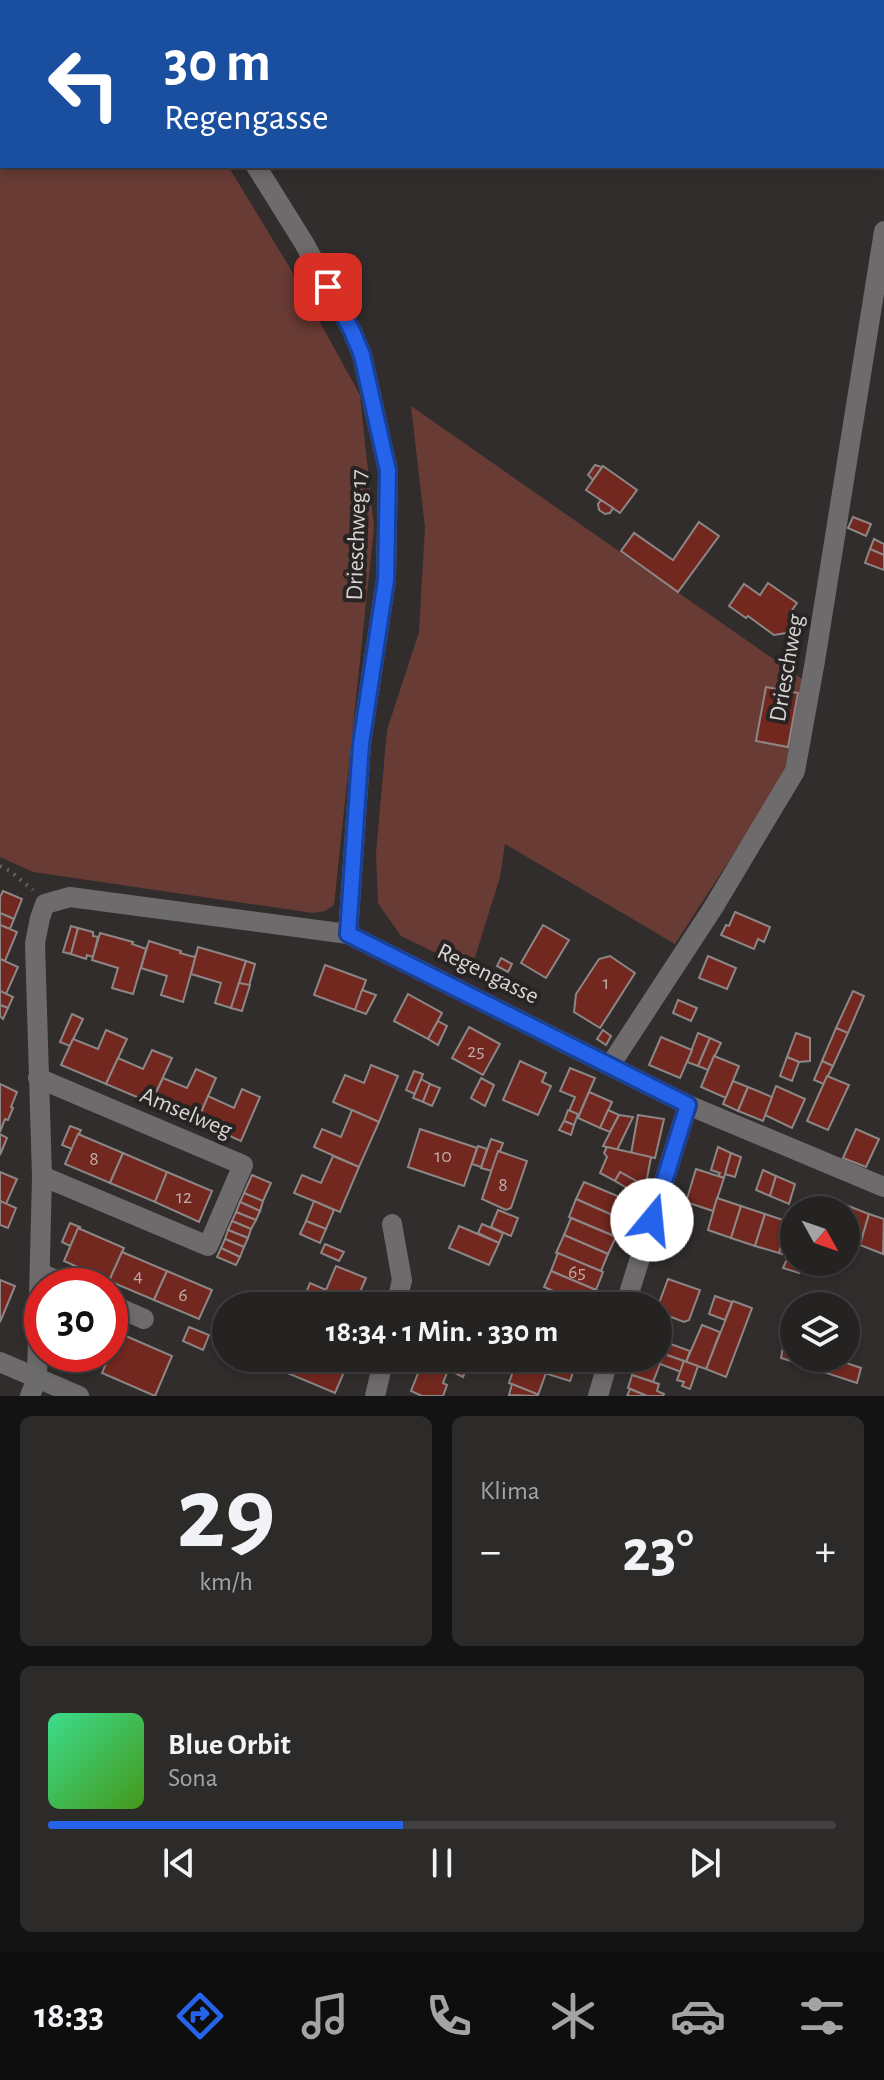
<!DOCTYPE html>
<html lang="de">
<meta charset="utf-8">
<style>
body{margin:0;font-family:"Alegreya Sans",sans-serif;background:#2d2a2a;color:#f1f3f6;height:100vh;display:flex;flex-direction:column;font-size:30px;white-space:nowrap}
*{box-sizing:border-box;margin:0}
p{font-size:26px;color:#a3a4a5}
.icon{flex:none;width:44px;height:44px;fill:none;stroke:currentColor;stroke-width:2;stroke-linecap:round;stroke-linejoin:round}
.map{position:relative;height:1396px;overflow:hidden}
.panel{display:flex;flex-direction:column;gap:20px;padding:20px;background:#141313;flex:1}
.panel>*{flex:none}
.top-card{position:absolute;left:0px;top:0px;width:884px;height:168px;box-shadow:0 4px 12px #0003,0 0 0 2px #423f40;background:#1a4fa0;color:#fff;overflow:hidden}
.needle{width:52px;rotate:130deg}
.buttons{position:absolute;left:780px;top:1196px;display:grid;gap:16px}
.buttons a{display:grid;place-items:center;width:80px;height:80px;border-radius:50%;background:#252222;box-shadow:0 4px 12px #0003,0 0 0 2px #423f40;font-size:40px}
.speed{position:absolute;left:24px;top:1268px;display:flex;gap:16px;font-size:40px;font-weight:700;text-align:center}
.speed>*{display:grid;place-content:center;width:104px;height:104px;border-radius:50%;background:#252222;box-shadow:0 4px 12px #0003,0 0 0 2px #423f40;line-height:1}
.speed .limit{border:12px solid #d22;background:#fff;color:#111}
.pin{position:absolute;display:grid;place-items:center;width:68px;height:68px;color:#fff;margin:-34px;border-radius:16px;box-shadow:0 4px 12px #0006}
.me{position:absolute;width:88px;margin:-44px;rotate:17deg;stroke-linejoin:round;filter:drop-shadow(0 0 6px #0008)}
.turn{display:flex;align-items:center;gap:28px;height:168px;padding:0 32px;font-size:36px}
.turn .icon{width:104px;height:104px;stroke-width:2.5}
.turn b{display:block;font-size:56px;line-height:68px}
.big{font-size:60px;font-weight:600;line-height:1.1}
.panel .widget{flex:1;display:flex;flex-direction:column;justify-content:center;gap:12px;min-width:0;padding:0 28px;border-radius:12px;background:#2d2a2a}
.panel .dial{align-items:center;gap:0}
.dial b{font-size:104px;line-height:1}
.song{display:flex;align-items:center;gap:24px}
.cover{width:96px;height:96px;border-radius:12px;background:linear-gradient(135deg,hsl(150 70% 55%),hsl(100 70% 35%))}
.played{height:8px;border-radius:4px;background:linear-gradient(90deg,#2563eb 45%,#423f40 45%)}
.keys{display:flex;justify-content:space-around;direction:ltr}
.heat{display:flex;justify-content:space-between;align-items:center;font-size:44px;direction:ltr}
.panel .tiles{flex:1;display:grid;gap:20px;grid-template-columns:1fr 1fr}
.widget:last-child{grid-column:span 2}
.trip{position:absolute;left:212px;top:1292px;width:460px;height:80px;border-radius:40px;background:#252222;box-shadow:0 4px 12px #0003,0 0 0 2px #423f40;font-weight:600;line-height:80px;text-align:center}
.tabs{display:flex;height:128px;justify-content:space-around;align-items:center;background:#0f0e0e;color:#a3a4a5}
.tabs .icon{width:56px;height:56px}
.tabs .selected{color:#2563eb}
.tabs b{font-size:36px;color:#f1f3f6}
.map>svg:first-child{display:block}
.green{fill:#693b35}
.building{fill:#73281f;stroke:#8c8786;stroke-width:2}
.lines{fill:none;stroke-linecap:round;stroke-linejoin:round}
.path{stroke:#656261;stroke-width:4;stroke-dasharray:2 6;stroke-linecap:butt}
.minor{stroke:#6d6b6b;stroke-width:20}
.route-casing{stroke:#184099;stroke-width:20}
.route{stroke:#2563eb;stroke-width:14}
.labels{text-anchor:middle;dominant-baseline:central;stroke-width:8;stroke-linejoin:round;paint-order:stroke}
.number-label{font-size:20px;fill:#beaaa7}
.street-label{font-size:24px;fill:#d7d5d4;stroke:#272423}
</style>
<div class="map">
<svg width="884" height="1396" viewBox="0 0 884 1396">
<rect width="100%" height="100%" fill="#312d2d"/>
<g class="green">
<polygon points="2,138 2,166 228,166 290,268 360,395 374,528 334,905 325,911 313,913 33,872 0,857 0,149"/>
<polygon points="411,406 805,681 791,765 675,944 505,844 500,877 471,970 401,936 378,903 376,853 387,730 419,632 425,527"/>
</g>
<g class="building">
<polygon points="595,465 602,467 593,480 588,475"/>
<polygon points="603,466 637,490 620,513 586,490"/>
<polygon points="601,500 613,508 610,513 605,514 599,510 598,504"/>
<polygon points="853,517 871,524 866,536 848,528"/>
<polygon points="699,522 719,536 678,592 621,551 634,533 673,560"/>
<polygon points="874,539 884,544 884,555 870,549"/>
<polygon points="870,549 884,555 884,570 865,563"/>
<polygon points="768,583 797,603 790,613 792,624 786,633 774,635 748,616 746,618 729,606 744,584 760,595"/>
<polygon points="766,687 798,693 788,747 756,741"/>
<polygon points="3,891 22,899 14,919 0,913 0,897"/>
<polygon points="735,912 770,927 764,942 758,939 754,949 721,935 726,925 729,926"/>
<polygon points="0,913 14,919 10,929 0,925"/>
<polygon points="0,925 17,932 5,961 0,959"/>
<polygon points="543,925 569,940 546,978 521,963"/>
<polygon points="71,926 78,928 71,954 63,952"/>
<polygon points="78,928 93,932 93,936 98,937 93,957 87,955 86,959 71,954"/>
<polygon points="100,933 133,942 132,944 146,949 147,946 133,994 112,988 118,968 92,960"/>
<polygon points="149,941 181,951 180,953 194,957 196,955 183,1002 161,995 167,976 141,968"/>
<polygon points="198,947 246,961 231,1008 215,1003 221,983 191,974"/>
<polygon points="610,956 635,973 600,1028 574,1012 576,994 599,959"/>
<polygon points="708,956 736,968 727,989 699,978"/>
<polygon points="501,958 512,964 508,972 497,966"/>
<polygon points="0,959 18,967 6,994 0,991"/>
<polygon points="246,961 255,964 249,986 239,983"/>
<polygon points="325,965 366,980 355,1010 314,995"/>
<polygon points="239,983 250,985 242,1011 231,1008"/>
<polygon points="362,990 376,995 366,1014 355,1010"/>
<polygon points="0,991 13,997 8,1008 0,1005"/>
<polygon points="853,991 864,996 848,1033 836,1028"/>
<polygon points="408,994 442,1013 428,1039 394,1021"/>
<polygon points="678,1000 697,1008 691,1021 673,1013"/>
<polygon points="0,1005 8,1008 3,1019 0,1016"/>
<polygon points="72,1014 83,1019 70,1046 60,1042"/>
<polygon points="438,1021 447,1026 438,1045 428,1039"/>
<polygon points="469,1027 500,1044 483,1075 452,1058"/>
<polygon points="836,1028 848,1033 833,1066 822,1061"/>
<polygon points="106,1030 127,1039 106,1084 61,1065 73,1039 98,1049"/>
<polygon points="603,1030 611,1036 606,1045 597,1039"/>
<polygon points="698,1033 710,1038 698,1066 687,1062"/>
<polygon points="796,1033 810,1038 810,1061 799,1062 787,1057"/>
<polygon points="661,1037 692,1050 680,1078 649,1065"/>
<polygon points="710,1038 721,1043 708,1070 698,1066"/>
<polygon points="152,1050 172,1058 151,1103 106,1084 118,1058 143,1069"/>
<polygon points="714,1056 739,1066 726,1098 701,1087"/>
<polygon points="787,1057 799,1062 792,1081 780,1076"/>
<polygon points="520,1061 546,1073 542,1082 551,1086 538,1115 503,1100"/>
<polygon points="822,1061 833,1066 824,1084 814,1080"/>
<polygon points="371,1065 398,1076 379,1122 333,1102 345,1075 364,1083"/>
<polygon points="570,1068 595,1078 579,1115 569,1111 575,1097 560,1091"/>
<polygon points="196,1069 216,1078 197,1122 151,1103 163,1078 187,1088"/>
<polygon points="414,1071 423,1074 415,1094 406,1090"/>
<polygon points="827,1076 849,1085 828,1130 807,1121"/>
<polygon points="481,1078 494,1085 485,1106 471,1098"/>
<polygon points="421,1079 430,1084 423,1102 413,1098"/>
<polygon points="733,1081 748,1087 738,1111 723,1104"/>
<polygon points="0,1084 17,1092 11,1107 13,1108 8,1120 5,1119 0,1132"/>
<polygon points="430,1084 440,1088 432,1106 423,1102"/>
<polygon points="776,1086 805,1099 792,1128 765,1115"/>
<polygon points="748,1087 772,1097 763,1121 738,1111"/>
<polygon points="242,1089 260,1097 241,1141 197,1122 208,1096 234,1108"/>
<polygon points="589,1092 612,1102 600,1128 578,1118"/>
<polygon points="352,1110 379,1122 359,1167 314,1147 322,1129 341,1137"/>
<polygon points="568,1110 578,1114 574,1125 564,1121"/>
<polygon points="608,1110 619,1115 610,1132 600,1128"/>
<polygon points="619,1115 633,1117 617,1150 603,1146"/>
<polygon points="638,1115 664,1119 655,1158 631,1154"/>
<polygon points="564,1121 574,1125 571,1135 559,1130"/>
<polygon points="70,1126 81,1130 72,1149 62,1145"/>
<polygon points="420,1129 477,1148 464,1186 408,1167"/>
<polygon points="856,1129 879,1139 866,1167 843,1158"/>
<polygon points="0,1134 7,1138 0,1155"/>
<polygon points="78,1134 123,1153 110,1183 65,1164"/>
<polygon points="491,1139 503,1143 492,1171 481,1168"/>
<polygon points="478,1146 487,1149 481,1167 472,1164"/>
<polygon points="607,1147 651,1157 646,1184 638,1182 620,1172 615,1181 600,1173 607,1157 604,1153"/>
<polygon points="718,1147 731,1153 724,1178 718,1176 720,1173 711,1170"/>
<polygon points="498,1151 527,1161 511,1208 506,1210 482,1199"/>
<polygon points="123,1153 167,1172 155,1202 110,1183"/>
<polygon points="731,1153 741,1157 735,1177 725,1174"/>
<polygon points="333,1156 359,1167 340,1212 294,1193 302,1175 321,1183"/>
<polygon points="696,1169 724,1178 713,1211 686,1202"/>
<polygon points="763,1170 776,1176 770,1196 756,1190"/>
<polygon points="0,1172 17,1179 6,1204 0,1201"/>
<polygon points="167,1172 212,1191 199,1222 155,1202"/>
<polygon points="620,1172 638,1182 632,1191 615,1181"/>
<polygon points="252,1175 271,1183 263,1201 244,1193"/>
<polygon points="776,1176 795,1184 789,1204 770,1196"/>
<polygon points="584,1182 627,1200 619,1218 576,1199"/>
<polygon points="244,1193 263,1201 260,1211 240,1202"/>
<polygon points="822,1197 846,1205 844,1210 818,1210"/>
<polygon points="717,1198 741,1206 731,1238 708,1230"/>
<polygon points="576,1199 619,1218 612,1235 569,1217"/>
<polygon points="0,1201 16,1208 8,1228 0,1225"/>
<polygon points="314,1201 334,1210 326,1229 306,1221"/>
<polygon points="240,1202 260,1211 256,1220 236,1212"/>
<polygon points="846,1205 869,1214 860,1245 846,1240 846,1210 844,1210"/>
<polygon points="741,1206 765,1214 755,1246 731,1238"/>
<polygon points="498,1210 518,1218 511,1236 491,1227"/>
<polygon points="236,1212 256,1220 251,1229 232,1221"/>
<polygon points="765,1214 789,1222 779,1253 755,1246"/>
<polygon points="869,1214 884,1219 883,1254 860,1245"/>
<polygon points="571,1218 616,1237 608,1254 564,1235"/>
<polygon points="232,1221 251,1229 248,1238 228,1230"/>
<polygon points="306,1221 326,1229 320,1243 300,1234"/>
<polygon points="789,1222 794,1223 794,1258 779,1253"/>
<polygon points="70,1223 80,1227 70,1246 62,1242"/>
<polygon points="482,1224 503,1233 499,1243 478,1233"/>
<polygon points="459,1226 499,1243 489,1265 449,1248"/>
<polygon points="78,1228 124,1248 109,1281 64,1261"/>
<polygon points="228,1230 248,1238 244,1247 225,1239"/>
<polygon points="564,1235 608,1254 601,1271 556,1253"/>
<polygon points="225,1239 244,1247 240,1257 221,1248"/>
<polygon points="325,1244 344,1252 339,1261 321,1253"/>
<polygon points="221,1248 240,1257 236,1265 217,1257"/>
<polygon points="122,1252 167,1271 154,1300 109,1281"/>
<polygon points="558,1253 603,1272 596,1290 551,1271"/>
<polygon points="788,1257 794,1258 794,1262 802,1262 799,1273 783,1268"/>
<polygon points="336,1266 366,1278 354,1306 301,1305 310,1283 326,1290"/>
<polygon points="167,1271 212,1290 199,1319 154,1300"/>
<polygon points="551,1271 596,1290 588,1306 544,1287"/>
<polygon points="668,1279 700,1290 689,1320 684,1322 658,1312 658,1306"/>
<polygon points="0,1280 15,1286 0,1322"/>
<polygon points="715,1296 732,1302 725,1320 709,1314"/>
<polygon points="443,1297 461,1305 463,1298 481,1306 442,1306"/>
<polygon points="733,1301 752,1308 726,1377 706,1369"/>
<polygon points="789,1311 794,1313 794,1352 791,1361 781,1358"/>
<polygon points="702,1325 720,1332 706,1369 686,1362"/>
<polygon points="658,1326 672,1332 664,1354 658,1351"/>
<polygon points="189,1327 209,1335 203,1350 183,1341"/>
<polygon points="119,1333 172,1356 155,1396 102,1373"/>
<polygon points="668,1343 690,1351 686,1362 664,1354"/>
<polygon points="658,1351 664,1354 653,1382 632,1375 638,1358 658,1358"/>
<polygon points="664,1354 684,1361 681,1372 660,1364"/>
<polygon points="290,1358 298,1358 309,1363 311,1358 350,1358 335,1393 285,1372"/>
<polygon points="424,1358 453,1371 448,1370 443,1383 447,1385 443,1396 422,1396 411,1391"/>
<polygon points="426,1358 452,1358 468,1365 463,1377"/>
<polygon points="452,1358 472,1358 469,1365"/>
<polygon points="536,1358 578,1358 570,1381 532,1369"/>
<polygon points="802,1358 815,1358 811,1368 800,1364"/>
<polygon points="815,1358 832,1358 861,1368 857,1383 811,1368"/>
<polygon points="684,1361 698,1366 690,1389 682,1386 684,1382 677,1380"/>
<polygon points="516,1362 546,1373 538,1395 509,1383"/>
<polygon points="632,1375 659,1384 657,1391 664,1394 663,1396 647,1396 628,1388"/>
<polygon points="512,1384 537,1394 536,1396 509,1395"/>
<polygon points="630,1389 647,1396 627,1396"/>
</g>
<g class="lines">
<polyline class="path" points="0,866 10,871 33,890"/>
<g class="minor">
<polyline points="137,0 139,2"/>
<polyline points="256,166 304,243 352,331 362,355 388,471 386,580 361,744 348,934"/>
<polyline points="611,1064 713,908 795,771 815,661 884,231"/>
<polyline points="38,1078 243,1165 208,1246 42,1176"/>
<polyline points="392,1224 402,1280 396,1306"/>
<polyline points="40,1273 70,1286"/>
<polyline points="110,1304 144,1319"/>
<polyline points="625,1306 688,1105"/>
<polyline points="0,1362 79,1396"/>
<polyline points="30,1396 37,1378 42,1176 35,943 40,918 45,904 70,897 348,934 688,1105 884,1187"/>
<polyline points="375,1396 384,1358"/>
<polyline points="598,1396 609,1358"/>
</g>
</g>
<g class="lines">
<g class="route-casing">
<polyline id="route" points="328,287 352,331 362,355 388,471 386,580 361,744 348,934 688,1105 652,1220"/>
</g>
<use href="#route" class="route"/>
</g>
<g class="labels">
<g class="number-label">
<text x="606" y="983">1</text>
<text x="476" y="1051">25</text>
<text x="443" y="1156">10</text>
<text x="94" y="1159">8</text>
<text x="503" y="1185">8</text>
<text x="184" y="1197">12</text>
<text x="577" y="1272">65</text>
<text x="138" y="1276">4</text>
<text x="183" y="1295">6</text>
</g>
<g class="street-label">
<text transform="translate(357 535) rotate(-88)">Drieschweg 17</text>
<text transform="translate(787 668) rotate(-80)">Drieschweg</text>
<text transform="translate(488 974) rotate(26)">Regengasse</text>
<text transform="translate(186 1113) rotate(23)">Amselweg</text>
</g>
</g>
</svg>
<div class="buttons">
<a><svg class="needle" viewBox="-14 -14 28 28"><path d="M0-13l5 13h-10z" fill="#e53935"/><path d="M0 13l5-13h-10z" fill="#a3a4a5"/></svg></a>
<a><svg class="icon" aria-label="layers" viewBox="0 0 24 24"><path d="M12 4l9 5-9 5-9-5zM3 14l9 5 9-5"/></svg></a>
</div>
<div class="speed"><div class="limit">30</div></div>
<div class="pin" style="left:328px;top:287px;background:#d93025"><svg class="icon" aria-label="arrive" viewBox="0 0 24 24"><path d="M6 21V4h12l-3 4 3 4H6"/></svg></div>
<svg class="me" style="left:652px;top:1220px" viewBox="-20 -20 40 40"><circle r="19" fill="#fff"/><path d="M0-13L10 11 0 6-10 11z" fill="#2563eb"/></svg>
<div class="trip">18:34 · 1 Min. · 330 m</div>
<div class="top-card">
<div class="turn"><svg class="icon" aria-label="left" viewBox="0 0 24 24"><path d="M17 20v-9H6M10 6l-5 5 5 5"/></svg><div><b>30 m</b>Regengasse</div></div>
</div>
</div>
<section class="panel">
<div class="tiles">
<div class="widget dial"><b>29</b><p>km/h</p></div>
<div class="widget"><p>Klima</p>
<div class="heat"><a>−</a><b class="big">23°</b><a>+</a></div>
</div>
<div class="widget">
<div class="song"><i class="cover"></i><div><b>Blue Orbit</b><p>Sona</p></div></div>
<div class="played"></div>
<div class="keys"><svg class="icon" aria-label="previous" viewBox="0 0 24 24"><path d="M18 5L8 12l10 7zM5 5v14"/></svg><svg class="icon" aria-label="pause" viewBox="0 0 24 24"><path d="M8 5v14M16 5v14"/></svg><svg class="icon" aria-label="next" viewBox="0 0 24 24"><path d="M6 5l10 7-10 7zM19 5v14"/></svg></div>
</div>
</div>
</section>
<nav class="tabs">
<b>18:33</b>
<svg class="icon selected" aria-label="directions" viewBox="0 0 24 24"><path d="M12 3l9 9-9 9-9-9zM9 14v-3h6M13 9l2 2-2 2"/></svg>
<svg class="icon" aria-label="music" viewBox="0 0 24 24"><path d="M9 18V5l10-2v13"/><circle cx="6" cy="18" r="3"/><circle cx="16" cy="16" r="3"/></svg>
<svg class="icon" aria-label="phone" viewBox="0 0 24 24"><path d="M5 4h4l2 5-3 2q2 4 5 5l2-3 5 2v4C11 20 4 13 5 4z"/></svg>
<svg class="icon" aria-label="climate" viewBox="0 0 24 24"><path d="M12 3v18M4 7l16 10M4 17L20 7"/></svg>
<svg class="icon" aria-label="car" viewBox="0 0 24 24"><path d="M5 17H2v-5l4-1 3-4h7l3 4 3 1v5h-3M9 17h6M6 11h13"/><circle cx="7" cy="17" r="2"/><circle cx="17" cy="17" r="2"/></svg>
<svg class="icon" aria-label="filters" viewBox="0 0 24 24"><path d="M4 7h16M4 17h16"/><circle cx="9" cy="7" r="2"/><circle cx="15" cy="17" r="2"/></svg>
</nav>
